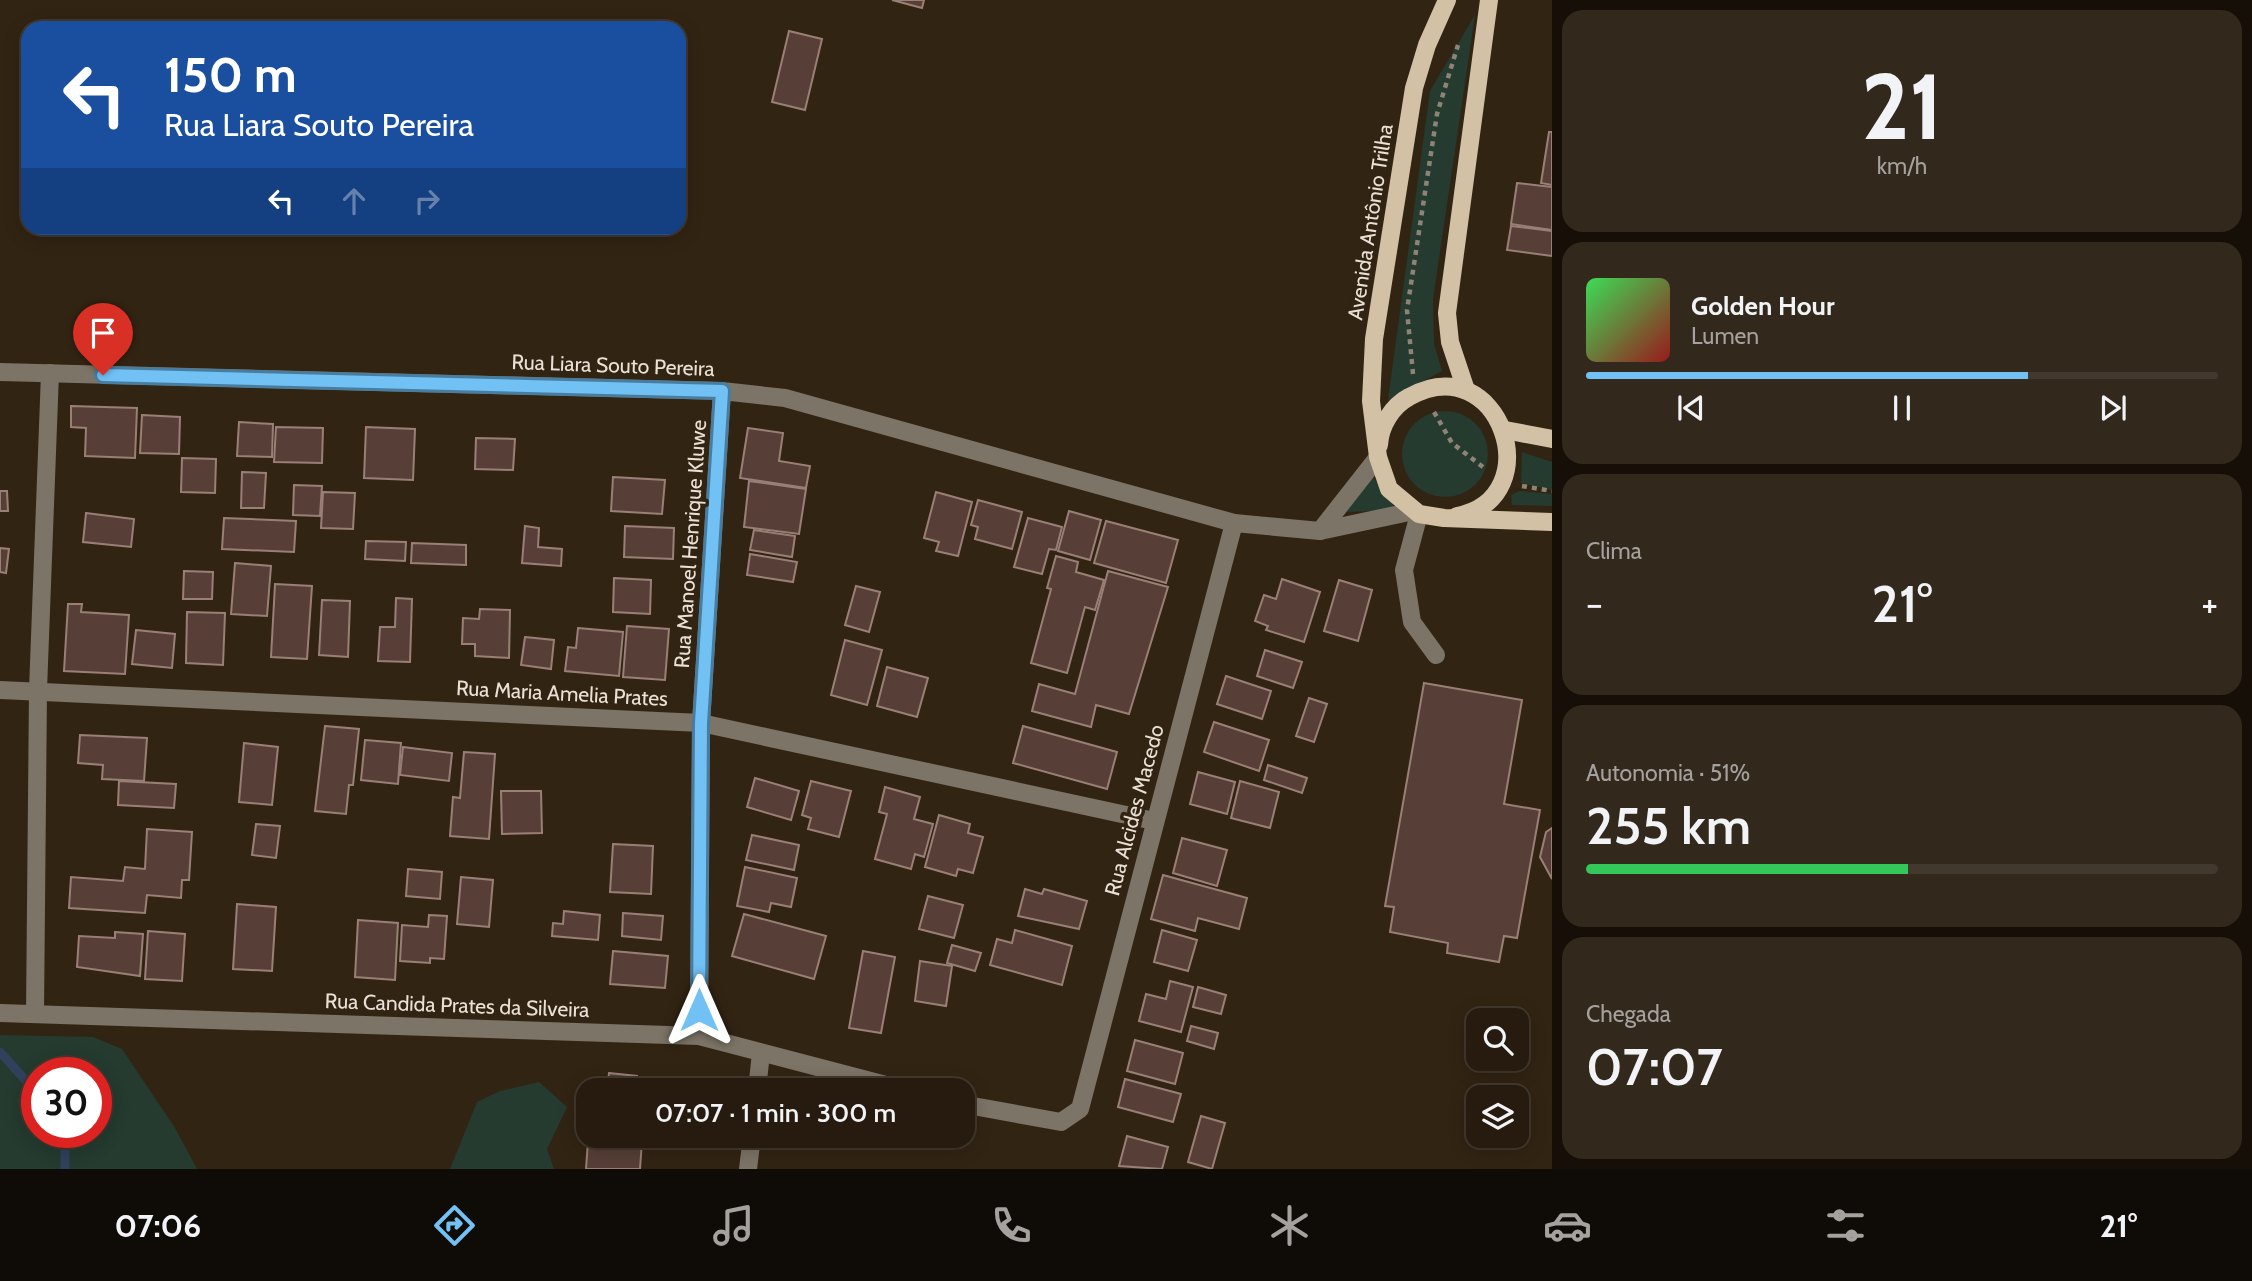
<!DOCTYPE html>
<html lang="pt">
<meta charset="utf-8">
<style>
body{margin:0;font-family:Cabin,sans-serif;background:#32281c;color:#f1f3f6;height:100vh;display:flex;flex-direction:column;font-size:26px;white-space:nowrap}
*{box-sizing:border-box;margin:0}
p{font-size:23px;color:#a4a19e}
.icon{flex:none;width:38px;height:38px;fill:none;stroke:currentColor;stroke-width:2;stroke-linecap:round;stroke-linejoin:round}
.map{position:relative;flex:1;overflow:hidden}
.details{display:flex;flex-direction:column;gap:10px;padding:10px;background:#150f08;width:700px}
.details>*{flex:none}
.top-card{position:absolute;left:21px;top:21px;width:665px;height:214px;border-radius:21px;box-shadow:0 4px 18px #0003,0 0 0 2px #42392e;background:#1a4fa0;color:#fff;overflow:hidden}
.tools{position:absolute;left:1466px;top:1008px;display:grid;gap:14px}
.tools a{display:grid;place-items:center;width:63px;height:63px;border-radius:14px;background:#261b0e;box-shadow:0 4px 18px #0003,0 0 0 2px #42392e;font-size:35px}
.speed{position:absolute;left:21px;top:1057px;display:flex;gap:14px;font-size:35px;font-weight:700;text-align:center}
.speed>*{display:grid;place-content:center;width:91px;height:91px;border-radius:50%;background:#261b0e;box-shadow:0 4px 18px #0003,0 0 0 2px #42392e;line-height:1}
.speed .limit{border:10px solid #d22;background:#fff;color:#111}
.pin{position:absolute;display:grid;place-items:center;width:60px;height:60px;color:#fff;margin:-72px -30px;border-radius:50% 50% 50% 0;rotate:-45deg;box-shadow:0 0 7px #0007}
.pin .icon{rotate:45deg}
.me{position:absolute;width:77px;margin:-38px;rotate:0deg;stroke-linejoin:round;filter:drop-shadow(0 0 5px #0008)}
.turn{display:flex;align-items:center;gap:24px;height:147px;padding:0 28px;font-size:32px}
.turn .icon{width:91px;height:91px;stroke-width:2.5}
.turn b{display:block;font-size:49px;line-height:60px}
.lanes{display:flex;align-items:center;height:66px;padding:0 28px;background:#0003;justify-content:center;gap:35px;direction:ltr}
.lanes .off{opacity:.35}
.big{font-size:52px;font-weight:600;line-height:1.1}
.details .card{flex:1;display:flex;flex-direction:column;justify-content:center;gap:10px;min-width:0;padding:0 24px;border-radius:21px;background:#32281c}
.details .dial{align-items:center;gap:0}
.dial b{font-size:91px;line-height:1}
.song{display:flex;align-items:center;gap:21px}
.cover{width:84px;height:84px;border-radius:10px;background:linear-gradient(135deg,hsl(130 70% 55%),hsl(0 70% 35%))}
.played{height:7px;border-radius:4px;background:linear-gradient(90deg,#71c1f5 70%,#42392e 70%)}
.keys{display:flex;justify-content:space-around;direction:ltr}
.heat{display:flex;justify-content:space-between;align-items:center;font-size:38px;direction:ltr}
.charge{height:10px;border-radius:5px;background:linear-gradient(90deg,#34c759 51%,#42392e 0)}
.trip{position:absolute;left:576px;top:1078px;width:399px;height:70px;border-radius:21px;background:#261b0e;box-shadow:0 4px 18px #0003,0 0 0 2px #42392e;font-weight:600;line-height:70px;text-align:center}
.menu{display:flex;height:112px;justify-content:space-around;align-items:center;background:#0f0b06;color:#a4a19e}
.menu .icon{width:49px;height:49px}
.menu .selected{color:#71c1f5}
.menu b{font-size:32px;color:#f1f3f6}
main{display:flex;flex:1;min-height:0}
.map>svg:first-child{display:block}
.green{fill:#253b2f;fill-rule:evenodd}
.lines{fill:none;stroke-linecap:round;stroke-linejoin:round}
.stream{stroke:#31415c;stroke-width:9}
.building{fill:#573f37;stroke:#9a7f77;stroke-width:2}
.path{stroke:#8f8375;stroke-width:4.5;stroke-dasharray:5 5;stroke-linecap:butt}
.minor{stroke:#7c7466;stroke-width:18}
.major{stroke:#d2c1a4;stroke-width:18}
.route-casing{stroke:#497d9f;stroke-width:18}
.route{stroke:#71c1f5;stroke-width:12}
.labels{text-anchor:middle;dominant-baseline:central;stroke-width:7;stroke-linejoin:round;paint-order:stroke}
.street-label{font-size:21px;fill:#eae1d6;stroke:#322413}
</style>
<main>
<div class="map">
<svg width="1552" height="1169" viewBox="0 0 1552 1169">
<rect width="100%" height="100%" fill="#322413"/>
<g class="green">
<polygon points="1475,15 1433,299 1434,344 1442,371 1388,400 1430,91"/>
<circle cx="1445" cy="454" r="43"/>
<polygon points="1522,452 1552,462 1552,490 1521,483"/>
<polygon points="1370,473 1393,505 1393,510 1347,512"/>
<polygon points="1520,491 1552,494 1552,506 1512,505 1511,495"/>
<path d="M0 1035 93 1037 122 1049 175 1128 197 1169H0ZM37 1073H96V1132H37Z"/>
<polygon points="539,1082 567,1107 547,1149 554,1169 450,1169 477,1102 500,1091"/>
</g>
<g class="lines">
<g class="stream">
<polyline points="0,1052 37,1093"/>
<polyline points="65,1132 65,1169"/>
</g>
</g>
<g class="building">
<polygon points="892,0 924,0 922,8"/>
<polygon points="789,31 822,39 805,110 772,102"/>
<polygon points="1549,132 1552,132 1552,185 1541,183"/>
<polygon points="1517,183 1552,187 1552,230 1511,224"/>
<polygon points="1511,226 1552,231 1552,256 1507,250"/>
<polygon points="71,406 137,408 135,458 85,456 86,428 71,427"/>
<polygon points="142,415 180,417 179,454 140,453"/>
<polygon points="239,422 273,424 272,457 237,456"/>
<polygon points="276,427 323,428 322,463 274,462"/>
<polygon points="366,427 415,429 413,480 364,478"/>
<polygon points="748,428 783,433 779,461 810,466 806,488 740,478"/>
<polygon points="476,438 515,439 513,470 475,469"/>
<polygon points="182,458 216,459 215,493 181,492"/>
<polygon points="242,472 266,473 264,508 241,508"/>
<polygon points="613,477 665,480 662,514 611,511"/>
<polygon points="749,481 806,489 799,534 744,527"/>
<polygon points="294,485 322,486 320,516 293,515"/>
<polygon points="0,491 7,491 8,511 0,511"/>
<polygon points="323,492 355,493 353,529 321,528"/>
<polygon points="936,492 972,502 958,556 936,551 939,542 924,538"/>
<polygon points="978,500 1022,512 1012,549 975,539 978,527 971,525"/>
<polygon points="1069,511 1101,520 1090,560 1058,551"/>
<polygon points="86,513 134,519 131,547 83,542"/>
<polygon points="224,518 296,521 294,552 222,549"/>
<polygon points="1028,518 1062,527 1056,550 1049,549 1042,574 1014,567"/>
<polygon points="1106,521 1178,540 1166,583 1094,563"/>
<polygon points="525,526 539,528 538,547 562,549 561,566 522,563"/>
<polygon points="625,526 674,528 673,559 624,557"/>
<polygon points="754,530 795,536 792,557 750,550"/>
<polygon points="366,541 406,542 405,561 365,559"/>
<polygon points="412,543 466,545 466,565 411,563"/>
<polygon points="0,548 9,549 6,573 0,572"/>
<polygon points="750,554 797,562 793,582 747,575"/>
<polygon points="1056,556 1078,562 1076,572 1104,580 1095,610 1085,607 1067,673 1031,663 1051,589 1047,588"/>
<polygon points="235,563 271,566 267,616 231,614"/>
<polygon points="184,571 213,572 212,599 183,599"/>
<polygon points="1108,571 1168,587 1129,714 1096,705 1091,727 1032,711 1039,684 1075,694"/>
<polygon points="614,578 651,580 650,614 613,612"/>
<polygon points="1282,579 1320,592 1304,642 1266,630 1268,626 1255,621 1264,595 1276,599"/>
<polygon points="1339,580 1372,590 1358,641 1324,631"/>
<polygon points="275,584 312,586 307,659 271,657"/>
<polygon points="856,586 880,592 869,632 845,625"/>
<polygon points="396,598 412,599 410,662 378,661 380,627 395,627"/>
<polygon points="322,600 350,601 348,657 319,655"/>
<polygon points="68,604 82,604 81,612 129,615 125,674 64,671"/>
<polygon points="480,609 510,610 509,658 475,656 475,644 462,644 463,618 479,619"/>
<polygon points="187,612 225,613 223,665 186,663"/>
<polygon points="627,626 669,629 665,680 623,677"/>
<polygon points="578,628 623,632 619,676 565,671 568,647 576,648"/>
<polygon points="136,630 175,634 172,668 132,664"/>
<polygon points="525,637 554,640 551,669 521,665"/>
<polygon points="845,640 882,650 867,705 831,695"/>
<polygon points="1265,650 1302,662 1293,688 1257,676"/>
<polygon points="887,667 928,678 917,717 877,706"/>
<polygon points="1226,676 1271,691 1262,719 1217,704"/>
<polygon points="1424,683 1522,700 1504,804 1540,810 1517,938 1504,936 1499,962 1447,953 1448,943 1390,932 1394,907 1385,906"/>
<polygon points="1309,698 1327,704 1314,742 1296,736"/>
<polygon points="1214,722 1269,740 1259,771 1204,752"/>
<polygon points="325,726 359,729 353,785 349,785 346,814 315,811"/>
<polygon points="1023,726 1117,752 1107,789 1013,763"/>
<polygon points="80,735 147,738 144,781 102,779 103,765 78,763"/>
<polygon points="365,740 401,743 398,784 361,780"/>
<polygon points="244,743 278,747 272,805 239,802"/>
<polygon points="403,747 452,753 449,781 400,775"/>
<polygon points="464,752 495,754 489,839 450,836 453,797 460,798"/>
<polygon points="1268,765 1307,778 1302,793 1264,780"/>
<polygon points="1198,772 1235,782 1227,814 1190,804"/>
<polygon points="755,778 799,791 791,820 747,807"/>
<polygon points="119,781 176,784 174,808 118,805"/>
<polygon points="811,781 851,791 839,837 808,829 811,818 802,815"/>
<polygon points="1240,781 1279,792 1270,828 1231,818"/>
<polygon points="885,787 920,797 914,819 933,824 924,857 915,854 911,869 875,859 887,814 879,812"/>
<polygon points="501,791 541,791 542,833 502,834"/>
<polygon points="939,815 970,824 968,833 983,837 973,873 958,869 956,876 925,867"/>
<polygon points="256,824 280,826 276,858 252,855"/>
<polygon points="1552,828 1552,879 1540,857 1546,832"/>
<polygon points="147,829 192,832 189,880 182,880 181,898 147,895 145,913 69,908 71,877 123,881 125,867 145,869"/>
<polygon points="752,835 799,845 794,870 746,860"/>
<polygon points="1182,838 1227,850 1217,886 1173,873"/>
<polygon points="613,844 653,846 651,894 610,892"/>
<polygon points="745,867 797,878 791,907 771,903 769,912 737,906"/>
<polygon points="408,869 442,872 440,899 406,896"/>
<polygon points="1163,875 1247,898 1239,929 1198,918 1195,931 1151,919"/>
<polygon points="461,877 493,880 489,927 457,924"/>
<polygon points="1025,889 1042,894 1044,889 1087,901 1079,929 1018,916"/>
<polygon points="928,896 963,905 954,938 919,929"/>
<polygon points="237,904 276,907 272,971 233,969"/>
<polygon points="564,911 600,915 598,940 552,936 553,923 563,924"/>
<polygon points="623,913 663,916 661,940 622,936"/>
<polygon points="744,914 826,936 814,979 732,956"/>
<polygon points="429,915 447,916 444,959 430,958 430,963 400,961 402,925 428,927"/>
<polygon points="358,920 398,923 395,980 355,977"/>
<polygon points="1015,930 1072,946 1062,985 990,965 997,939 1012,943"/>
<polygon points="1162,930 1197,940 1188,971 1154,962"/>
<polygon points="148,931 185,934 182,981 145,979"/>
<polygon points="115,932 143,934 140,976 77,967 79,936 115,938"/>
<polygon points="952,945 981,953 975,971 947,963"/>
<polygon points="613,951 668,956 665,988 610,984"/>
<polygon points="863,951 895,957 881,1033 849,1028"/>
<polygon points="920,961 952,966 946,1006 915,1001"/>
<polygon points="1170,981 1193,987 1181,1032 1139,1021 1146,994 1166,999"/>
<polygon points="1198,987 1226,995 1221,1014 1193,1007"/>
<polygon points="1191,1026 1218,1033 1214,1049 1187,1041"/>
<polygon points="1135,1040 1183,1053 1175,1084 1127,1071"/>
<polygon points="609,1073 637,1076 635,1090 607,1090"/>
<polygon points="1125,1079 1181,1094 1173,1122 1118,1107"/>
<polygon points="661,1082 689,1085 689,1090 660,1090"/>
<polygon points="1201,1116 1225,1123 1212,1169 1188,1162"/>
<polygon points="603,1136 631,1136 631,1140 642,1141 640,1169 586,1169 588,1141 603,1143"/>
<polygon points="1127,1136 1168,1147 1162,1169 1119,1166"/>
</g>
<g class="lines">
<g class="path">
<polyline points="1413,374 1407,310 1437,114 1458,45"/>
<polyline points="1434,412 1452,443 1483,467"/>
<polyline points="1522,486 1552,491"/>
</g>
<g class="minor">
<polyline points="0,372 722,391 785,398 1234,523 1320,531 1414,511"/>
<polyline points="1419,514 1404,570 1412,622 1436,655"/>
<polyline points="1320,531 1378,457"/>
<polyline points="0,690 701,723 1154,821"/>
<polyline points="0,1013 699,1036 905,1090"/>
<polyline points="35,1014 38,690 50,373"/>
<polyline points="699,1036 701,723 722,391"/>
<polyline points="757,1090 761,1053"/>
<polyline points="962,1104 1061,1122 1080,1109 1234,523"/>
<polyline points="748,1169 752,1136"/>
</g>
<g class="major">
<polyline points="1447,0 1427,45 1414,88 1374,339 1371,401 1378,457 1389,489 1419,514 1444,518 1552,522"/>
<polyline points="1466,390 1450,342 1447,313 1489,0"/>
<polyline points="1505,430 1552,439"/>
<path d="M1379 445C1380 426 1392 406 1409 397 1500 346 1551 498 1457 516"/>
</g>
</g>
<g class="lines">
<g class="route-casing">
<polyline id="route" points="103,375 722,391 701,723 699,1010"/>
</g>
<use href="#route" class="route"/>
</g>
<g class="labels">
<g class="street-label">
<text transform="translate(1370 222) rotate(-81)">Avenida Antônio Trilha</text>
<text transform="translate(613 365) rotate(2)">Rua Liara Souto Pereira</text>
<text transform="translate(690 544) rotate(-86)">Rua Manoel Henrique Kluwe</text>
<text transform="translate(562 693) rotate(3)">Rua Maria Amelia Prates</text>
<text transform="translate(1134 810) rotate(-75)">Rua Alcides Macedo</text>
<text transform="translate(457 1005) rotate(2)">Rua Candida Prates da Silveira</text>
</g>
</g>
</svg>
<div class="tools">
<a><svg class="icon" aria-label="search" viewBox="0 0 24 24"><circle cx="10" cy="10" r="6"/><path d="M15 15l6 6"/></svg></a>
<a><svg class="icon" aria-label="layers" viewBox="0 0 24 24"><path d="M12 4l9 5-9 5-9-5zM3 14l9 5 9-5"/></svg></a>
</div>
<div class="speed"><div class="limit">30</div></div>
<div class="pin" style="left:103px;top:375px;background:#d93025"><svg class="icon" aria-label="arrive" viewBox="0 0 24 24"><path d="M6 21V4h12l-3 4 3 4H6"/></svg></div>
<svg class="me" style="left:699px;top:1010px" viewBox="-20 -20 40 40"><path d="M0-17L14 15 0 8-14 15z" fill="#71c1f5" stroke="#fff" stroke-width="4"/></svg>
<div class="trip">07:07 · 1 min · 300 m</div>
<div class="top-card">
<div class="turn"><svg class="icon" aria-label="left" viewBox="0 0 24 24"><path d="M17 20v-9H6M10 6l-5 5 5 5"/></svg><div><b>150 m</b>Rua Liara Souto Pereira</div></div>
<div class="lanes"><svg class="icon" aria-label="left" viewBox="0 0 24 24"><path d="M17 20v-9H6M10 6l-5 5 5 5"/></svg><svg class="icon off" aria-label="ahead" viewBox="0 0 24 24"><path d="M12 20V5M6 11l6-6 6 6"/></svg><svg class="icon off" aria-label="right" viewBox="0 0 24 24"><path d="M7 20v-9h11M14 6l5 5-5 5"/></svg></div>
</div>
</div>
<section class="details">
<div class="card dial"><b>21</b><p>km/h</p></div>
<div class="card">
<div class="song"><i class="cover"></i><div><b>Golden Hour</b><p>Lumen</p></div></div>
<div class="played"></div>
<div class="keys"><svg class="icon" aria-label="previous" viewBox="0 0 24 24"><path d="M18 5L8 12l10 7zM5 5v14"/></svg><svg class="icon" aria-label="pause" viewBox="0 0 24 24"><path d="M8 5v14M16 5v14"/></svg><svg class="icon" aria-label="next" viewBox="0 0 24 24"><path d="M6 5l10 7-10 7zM19 5v14"/></svg></div>
</div>
<div class="card"><p>Clima</p>
<div class="heat"><a>−</a><b class="big">21°</b><a>+</a></div>
</div>
<div class="card"><p>Autonomia · 51%</p><b class="big">255 km</b><div class="charge"></div></div>
<div class="card"><p>Chegada</p><b class="big">07:07</b></div>
</section>
</main>
<nav class="menu">
<b>07:06</b>
<svg class="icon selected" aria-label="directions" viewBox="0 0 24 24"><path d="M12 3l9 9-9 9-9-9zM9 14v-3h6M13 9l2 2-2 2"/></svg>
<svg class="icon" aria-label="music" viewBox="0 0 24 24"><path d="M9 18V5l10-2v13"/><circle cx="6" cy="18" r="3"/><circle cx="16" cy="16" r="3"/></svg>
<svg class="icon" aria-label="phone" viewBox="0 0 24 24"><path d="M5 4h4l2 5-3 2q2 4 5 5l2-3 5 2v4C11 20 4 13 5 4z"/></svg>
<svg class="icon" aria-label="climate" viewBox="0 0 24 24"><path d="M12 3v18M4 7l16 10M4 17L20 7"/></svg>
<svg class="icon" aria-label="car" viewBox="0 0 24 24"><path d="M5 17H2v-5l4-1 3-4h7l3 4 3 1v5h-3M9 17h6M6 11h13"/><circle cx="7" cy="17" r="2"/><circle cx="17" cy="17" r="2"/></svg>
<svg class="icon" aria-label="filters" viewBox="0 0 24 24"><path d="M4 7h16M4 17h16"/><circle cx="9" cy="7" r="2"/><circle cx="15" cy="17" r="2"/></svg>
<b>21°</b>
</nav>
